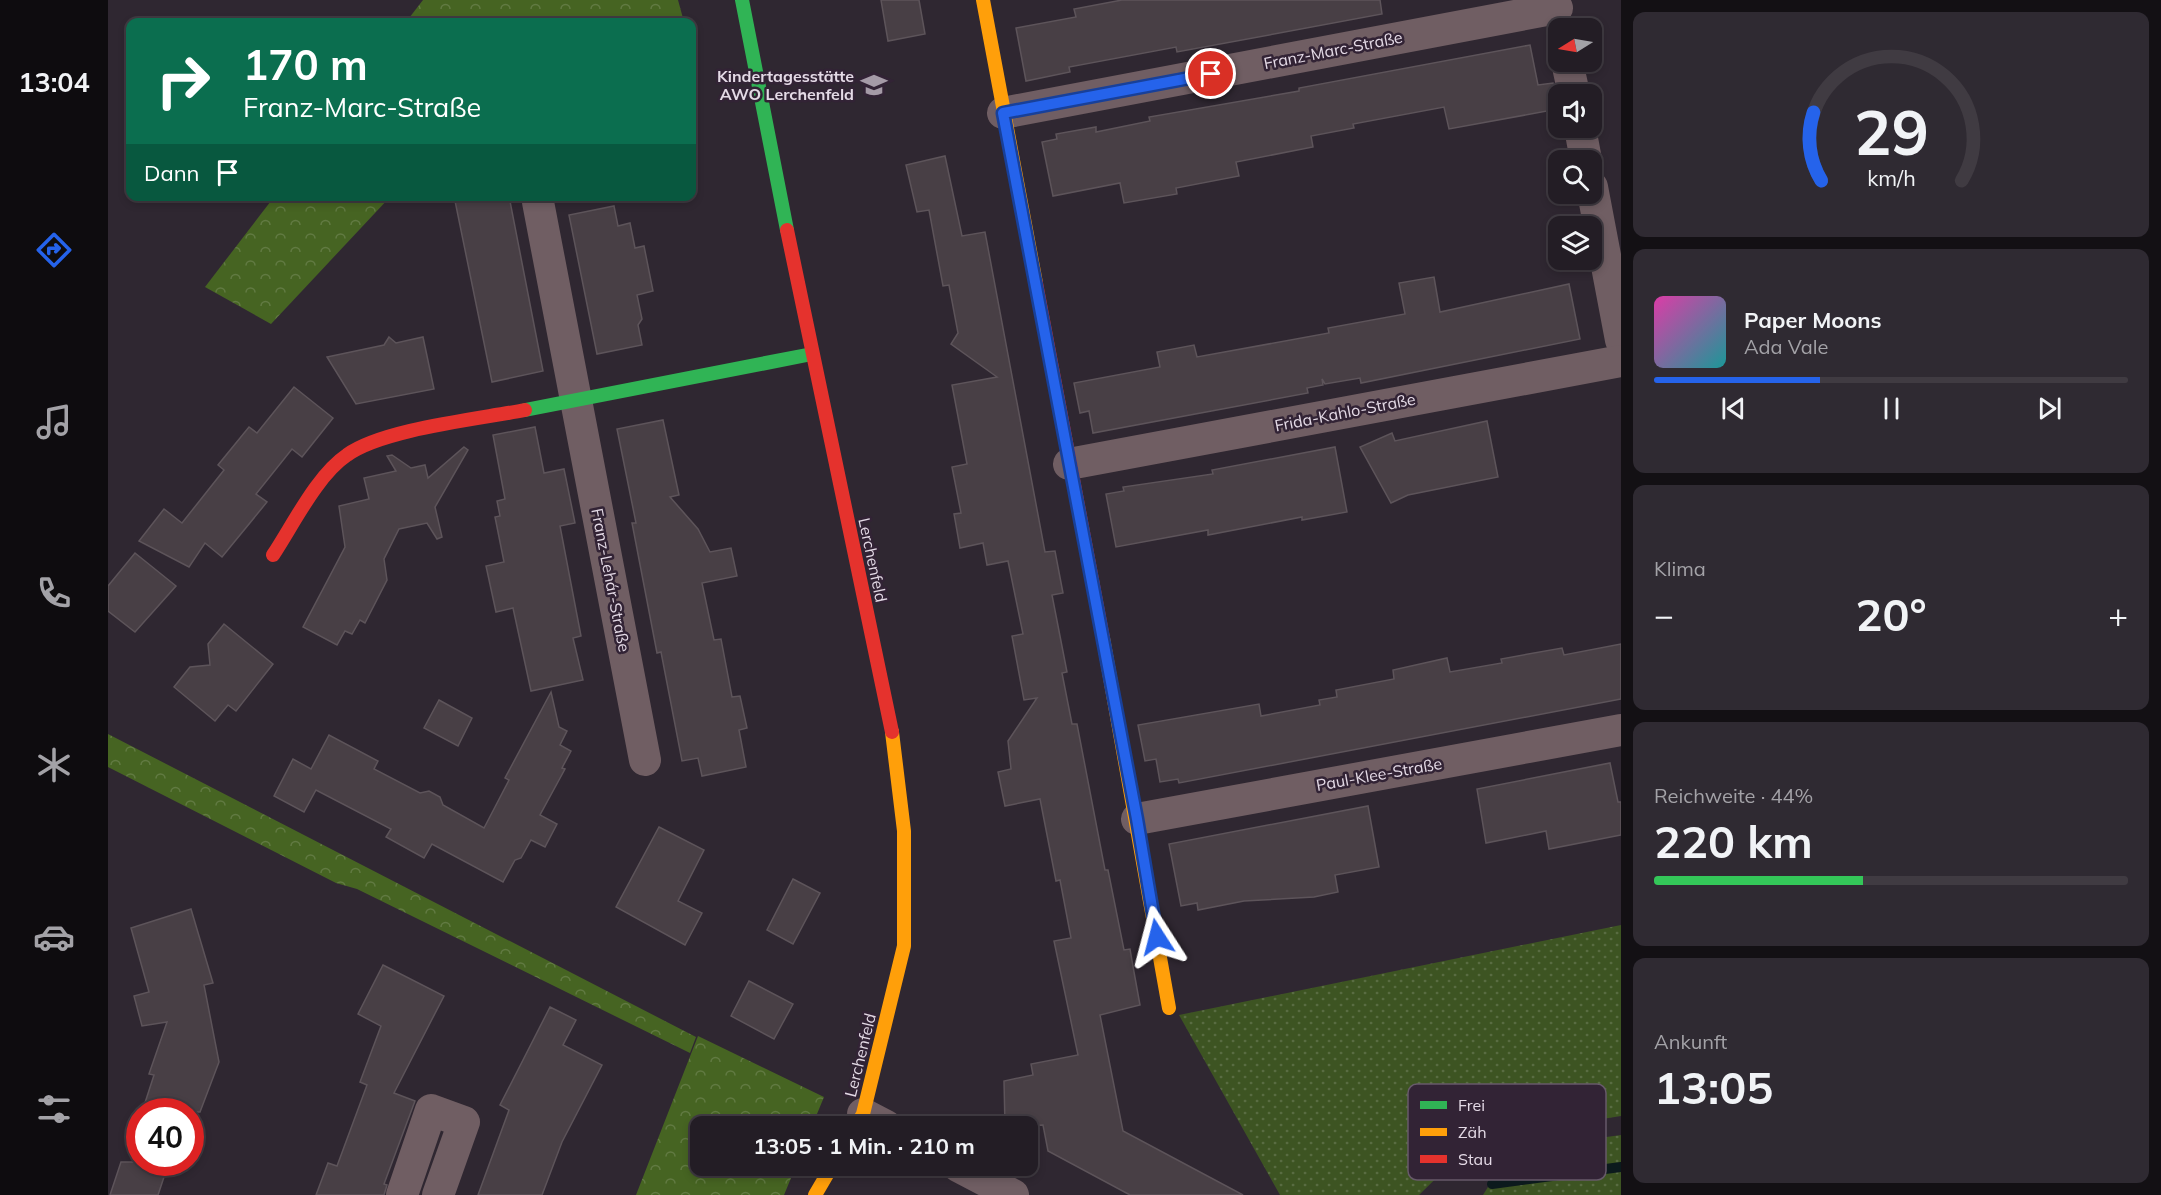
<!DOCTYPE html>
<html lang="de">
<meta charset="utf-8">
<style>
body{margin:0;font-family:Mulish,sans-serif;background:#2f2a32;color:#f1f3f6;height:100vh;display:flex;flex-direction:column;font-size:22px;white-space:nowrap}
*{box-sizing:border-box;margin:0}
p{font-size:20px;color:#a3a2a7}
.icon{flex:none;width:33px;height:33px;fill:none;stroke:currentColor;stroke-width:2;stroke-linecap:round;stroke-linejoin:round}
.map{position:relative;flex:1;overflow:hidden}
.panel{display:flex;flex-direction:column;gap:12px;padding:12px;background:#131014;width:540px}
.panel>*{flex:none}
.banner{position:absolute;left:18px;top:18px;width:570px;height:183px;border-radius:12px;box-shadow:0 3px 9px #0003,0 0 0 2px #403b42;background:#0b6e4f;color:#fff;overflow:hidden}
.needle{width:39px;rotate:259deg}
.controls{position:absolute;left:1440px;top:18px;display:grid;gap:12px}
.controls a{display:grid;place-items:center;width:54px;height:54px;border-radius:12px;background:#231d25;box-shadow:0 3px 9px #0003,0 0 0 2px #403b42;font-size:30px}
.speed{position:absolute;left:18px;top:1098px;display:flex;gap:12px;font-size:30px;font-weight:700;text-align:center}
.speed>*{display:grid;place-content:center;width:78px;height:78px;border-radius:50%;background:#231d25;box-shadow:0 3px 9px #0003,0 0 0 2px #403b42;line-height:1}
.speed .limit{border:9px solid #d22;background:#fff;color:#111}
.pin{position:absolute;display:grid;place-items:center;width:51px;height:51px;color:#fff;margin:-26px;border:3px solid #fff;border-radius:50%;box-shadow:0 2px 6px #0007}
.me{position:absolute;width:66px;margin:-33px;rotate:351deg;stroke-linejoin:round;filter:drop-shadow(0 0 4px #0008)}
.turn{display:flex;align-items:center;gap:21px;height:126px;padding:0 18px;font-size:27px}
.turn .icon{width:78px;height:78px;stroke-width:2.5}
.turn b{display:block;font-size:42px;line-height:51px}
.then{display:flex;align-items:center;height:57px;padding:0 18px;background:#0003;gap:12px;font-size:22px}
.big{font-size:45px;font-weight:700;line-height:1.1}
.panel .tile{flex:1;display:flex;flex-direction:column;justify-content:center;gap:9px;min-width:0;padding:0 21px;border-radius:12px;background:#2f2a32}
.panel .dial{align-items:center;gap:0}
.dial svg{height:156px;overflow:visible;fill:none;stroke:#403b42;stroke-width:7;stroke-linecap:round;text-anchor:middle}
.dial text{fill:#f1f3f6;stroke:none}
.song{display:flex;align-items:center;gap:18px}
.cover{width:72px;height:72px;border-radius:9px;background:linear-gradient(135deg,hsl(320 70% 55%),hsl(180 70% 35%))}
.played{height:6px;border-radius:3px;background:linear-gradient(90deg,#2563eb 35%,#403b42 35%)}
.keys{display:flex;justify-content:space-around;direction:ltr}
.heat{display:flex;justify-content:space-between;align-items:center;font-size:33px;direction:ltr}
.charge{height:9px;border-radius:4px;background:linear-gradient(90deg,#34c759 44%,#403b42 0)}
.trip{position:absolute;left:582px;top:1116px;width:348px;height:60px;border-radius:12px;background:#231d25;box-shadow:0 3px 9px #0003,0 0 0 2px #403b42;font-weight:700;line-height:60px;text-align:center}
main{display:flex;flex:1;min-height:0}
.tabs{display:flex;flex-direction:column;width:108px;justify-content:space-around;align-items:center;background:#0e0c0f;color:#a3a2a7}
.tabs .icon{width:42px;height:42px}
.tabs .selected{color:#2563eb}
.tabs b{font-size:27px;color:#f1f3f6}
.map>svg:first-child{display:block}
.grass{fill:url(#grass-dots)}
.forest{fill:url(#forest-crowns)}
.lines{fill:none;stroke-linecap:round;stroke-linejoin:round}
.stream{stroke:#0c1a1d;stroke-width:10}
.building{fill:#483f45;stroke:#5d545a;stroke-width:1.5}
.street{stroke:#705e63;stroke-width:32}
.fast{stroke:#30b455;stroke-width:14}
.slow{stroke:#ff9f0a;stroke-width:14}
.jam{stroke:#e5322d;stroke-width:14}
.route-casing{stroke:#184099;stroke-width:15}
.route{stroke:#2563eb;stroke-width:10}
.labels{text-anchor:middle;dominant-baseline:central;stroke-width:5;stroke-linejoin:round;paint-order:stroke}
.street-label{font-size:16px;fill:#e4dae6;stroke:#322335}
.poi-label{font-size:16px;font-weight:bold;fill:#e4dae6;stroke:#322335;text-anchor:end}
.key{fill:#322335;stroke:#675a6a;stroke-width:1.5}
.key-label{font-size:16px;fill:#e4dae6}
</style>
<main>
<nav class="tabs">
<b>13:04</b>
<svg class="icon selected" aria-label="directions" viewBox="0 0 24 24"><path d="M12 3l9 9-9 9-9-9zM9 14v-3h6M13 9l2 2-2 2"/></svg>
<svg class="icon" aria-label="music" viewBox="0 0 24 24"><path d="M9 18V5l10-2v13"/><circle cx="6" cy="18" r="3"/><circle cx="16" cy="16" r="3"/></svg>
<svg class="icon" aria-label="phone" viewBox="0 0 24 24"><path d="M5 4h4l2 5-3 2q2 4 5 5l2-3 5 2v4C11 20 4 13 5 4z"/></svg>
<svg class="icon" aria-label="climate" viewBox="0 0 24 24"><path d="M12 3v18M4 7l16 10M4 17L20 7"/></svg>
<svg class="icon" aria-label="car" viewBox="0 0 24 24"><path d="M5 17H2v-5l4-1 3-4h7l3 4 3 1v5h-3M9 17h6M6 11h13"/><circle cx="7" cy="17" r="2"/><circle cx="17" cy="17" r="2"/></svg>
<svg class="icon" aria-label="filters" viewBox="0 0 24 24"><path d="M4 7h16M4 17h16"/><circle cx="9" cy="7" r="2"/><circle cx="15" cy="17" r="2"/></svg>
</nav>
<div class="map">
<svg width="1513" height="1195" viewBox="0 0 1513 1195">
<defs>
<pattern id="grass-dots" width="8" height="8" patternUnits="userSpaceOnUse" patternTransform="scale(1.5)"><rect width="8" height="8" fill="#3d5422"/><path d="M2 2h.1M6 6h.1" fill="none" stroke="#596c42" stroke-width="1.8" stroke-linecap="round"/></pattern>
<pattern id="forest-crowns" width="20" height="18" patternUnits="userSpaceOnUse" patternTransform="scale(1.5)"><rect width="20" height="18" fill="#466422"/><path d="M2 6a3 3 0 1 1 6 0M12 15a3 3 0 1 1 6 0" fill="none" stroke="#617a42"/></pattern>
</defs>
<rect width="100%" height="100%" fill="#2f2731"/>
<g class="grass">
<polygon points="1513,925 1513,1116 1368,1139 1311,1195 1172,1195 1071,1015"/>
<polygon points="1513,1135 1513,1195 1375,1195 1403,1150"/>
</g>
<g class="forest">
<polygon points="315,0 570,0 576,22 298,22"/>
<polygon points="166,197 282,197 163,324 97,287"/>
<polygon points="0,734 588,1037 582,1053 249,889 228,883 0,767"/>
<polygon points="590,1036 716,1097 704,1126 592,1126 592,1166 688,1166 676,1195 528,1195"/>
</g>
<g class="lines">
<polyline class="stream" points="1384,1184 1513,1167"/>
</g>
<g class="building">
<polygon points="773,0 811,0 817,34 780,41"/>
<polygon points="1014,0 1272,0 1274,14 1069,52 1068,47 961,67 962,72 918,81 908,28 968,17 966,9"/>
<polygon points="1422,45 1430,85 1445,83 1450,109 1341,129 1336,107 1245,124 1246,128 1203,136 1205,147 1128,162 1131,176 1068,188 1069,194 1016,203 1012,183 945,196 934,142 949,139 948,134 988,127 988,132 1042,121 1041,117 1191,91 1191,88"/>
<polygon points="837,156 854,236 877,232 937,552 947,551 955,593 944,595 959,672 954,673 964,724 969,724 997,870 1000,870 1016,950 1022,949 1026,972 1032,1005 992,1015 1015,1131 1135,1195 1022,1195 940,1151 935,1125 897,1126 896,1081 925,1075 923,1064 970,1055 946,941 963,938 952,880 948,881 932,799 897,806 890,772 903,769 900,741 929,698 916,700 904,636 915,634 900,561 879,565 875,543 852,548 846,514 853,513 844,467 859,464 844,385 889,377 843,344 850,333 841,285 835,286 821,210 809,212 798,165"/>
<polygon points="346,196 401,196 435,371 384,382"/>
<polygon points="506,206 510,226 522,223 527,248 536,246 545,291 529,295 534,319 530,325 534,345 489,354 461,215"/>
<polygon points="1326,277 1332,312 1461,284 1472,339 1253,383 1252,378 1217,384 1214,379 1215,385 1199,388 1200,393 985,433 981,411 972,413 966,383 1052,367 1049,352 1086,345 1089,357 1221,333 1220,328 1297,314 1291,283"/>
<polygon points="281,337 288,343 315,337 326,389 248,404 219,357 276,345"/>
<polygon points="186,387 225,418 194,457 184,449 148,494 159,502 114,557 97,543 81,567 31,541 56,509 74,523 116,470 110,465 141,427 149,433"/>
<polygon points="555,420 571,495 562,497 590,529 602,552 623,548 629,576 594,583 606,640 613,639 624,697 632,696 639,728 631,730 638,767 594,776 590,758 574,761 553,652 549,653 524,523 528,523 509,429"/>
<polygon points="1379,421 1390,477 1300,495 1283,503 1252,447 1284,433 1287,441"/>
<polygon points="427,427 436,473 456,469 467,523 452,526 473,636 465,638 475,680 423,691 405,608 388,612 378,566 396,562 387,517 392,516 389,501 397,499 385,435"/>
<polygon points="356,447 360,450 327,507 334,537 329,539 319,523 291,529 276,559 279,580 257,623 252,620 244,634 237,631 229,645 195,627 237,547 231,506 261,499 256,478 288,471 279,456 284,455 303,468 317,465 320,478"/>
<polygon points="1227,447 1239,512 1194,520 1194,517 1100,535 1100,530 1008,547 998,494 1016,491 1015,487 1105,474 1104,470"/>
<polygon points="27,553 68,586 27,632 0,611 0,586"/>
<polygon points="116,624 165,664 128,711 120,705 107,721 66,687 82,667 102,665 100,644"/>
<polygon points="1513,644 1513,699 1071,783 1070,779 1052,782 1048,759 1037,761 1030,725 1151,704 1153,716 1212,705 1211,700 1229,697 1228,690 1286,679 1285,670 1339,658 1342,672 1394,663 1393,659 1454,648 1456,655"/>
<polygon points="443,692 451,727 459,731 452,745 463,751 454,768 457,769 432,815 449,824 437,847 423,840 413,858 407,860 395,882 324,844 316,858 278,837 283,829 208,790 196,812 166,796 185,759 203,769 221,735 270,761 266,769 312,793 321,791 332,797 335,805 376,828 401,780 397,778"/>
<polygon points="331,700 364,718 350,746 316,728"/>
<polygon points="1502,763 1510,802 1513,802 1513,835 1441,849 1438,831 1378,843 1369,789"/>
<polygon points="1260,806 1271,867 1227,875 1230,892 1206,897 1136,901 1090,910 1089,903 1073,906 1061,844"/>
<polygon points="551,827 596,850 570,901 594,913 577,945 508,907"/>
<polygon points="685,879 712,893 685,944 659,930"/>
<polygon points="83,909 105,983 96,985 111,1062 92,1112 34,1112 46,1075 41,1074 59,1022 34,1026 26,996 41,992 23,928"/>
<polygon points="275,965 336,996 286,1093 307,1101 276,1184 279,1185 276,1195 208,1195 220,1163 229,1166 259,1085 252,1082 273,1026 250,1014"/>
<polygon points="641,981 685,1004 666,1039 623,1016"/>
<polygon points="442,1007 468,1020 455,1045 494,1065 454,1142 434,1195 370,1195 401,1110 392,1105"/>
<polygon points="13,1162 61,1162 50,1195 2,1195"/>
</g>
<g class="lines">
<g class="street">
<polyline points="1459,62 1466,94"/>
<polyline points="895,113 1449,8"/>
<polyline points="1472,128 1478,160"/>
<polyline points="1484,187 1513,340"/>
<polyline points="430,202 537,760"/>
<polyline points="961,464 1513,361"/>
<polyline points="1029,819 1513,730"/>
<polyline points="755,1114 778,1126"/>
<polyline points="850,1166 905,1195"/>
<polyline points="294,1195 323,1110 356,1122 330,1195"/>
</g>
<g class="fast">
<polyline points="634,0 679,230"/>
<polyline points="417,410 704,354"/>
</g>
<g class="slow">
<polyline points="875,0 928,283"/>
<polyline points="995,638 1061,1008"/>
<polyline points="748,1126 755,1114 796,946 796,831 784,732"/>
<polyline points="707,1195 724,1166"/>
</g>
<g class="jam">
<polyline points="679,230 784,732"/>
<polyline points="928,283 995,638"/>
<path d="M165 555C185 525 209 475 239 455 275 429 371 419 417 410"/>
</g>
</g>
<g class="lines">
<g class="route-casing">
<polyline id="route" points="1049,937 1029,819 895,113 1103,74"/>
</g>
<use href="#route" class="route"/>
</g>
<defs>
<g id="school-bare" transform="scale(2.07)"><path d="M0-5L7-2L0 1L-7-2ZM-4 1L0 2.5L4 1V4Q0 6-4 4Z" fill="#a59ba7" stroke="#322335" stroke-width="2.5" paint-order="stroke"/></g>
</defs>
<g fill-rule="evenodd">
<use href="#school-bare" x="766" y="85"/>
</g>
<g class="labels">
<g class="street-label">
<text transform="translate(1225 50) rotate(-11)">Franz-Marc-Straße</text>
<text transform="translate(1237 412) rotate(-11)">Frida-Kahlo-Straße</text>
<text transform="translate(765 560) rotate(78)">Lerchenfeld</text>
<text transform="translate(503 580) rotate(79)">Franz-Lehár-Straße</text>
<text transform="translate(1271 774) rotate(-10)">Paul-Klee-Straße</text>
<text transform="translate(752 1055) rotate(-76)">Lerchenfeld</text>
</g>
<g class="poi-label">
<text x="746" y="76">Kindertagesstätte<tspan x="746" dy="18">AWO Lerchenfeld</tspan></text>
</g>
</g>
<rect x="1300" y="1084" width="198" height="96" rx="9" class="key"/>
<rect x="1312" y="1101" width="27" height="8" fill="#30b455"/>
<rect x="1312" y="1128" width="27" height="8" fill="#ff9f0a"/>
<rect x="1312" y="1155" width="27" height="8" fill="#e5322d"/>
<g class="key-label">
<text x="1350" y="1111">Frei</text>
<text x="1350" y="1138">Zäh</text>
<text x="1350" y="1165">Stau</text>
</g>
</svg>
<div class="controls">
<a><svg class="needle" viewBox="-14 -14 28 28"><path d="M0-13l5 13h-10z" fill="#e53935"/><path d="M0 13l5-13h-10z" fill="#a3a2a7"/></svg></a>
<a><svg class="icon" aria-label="sound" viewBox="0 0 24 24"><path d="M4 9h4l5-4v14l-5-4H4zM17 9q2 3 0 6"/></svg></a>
<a><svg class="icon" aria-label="search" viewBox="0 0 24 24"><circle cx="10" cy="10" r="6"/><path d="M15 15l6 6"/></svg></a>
<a><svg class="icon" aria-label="layers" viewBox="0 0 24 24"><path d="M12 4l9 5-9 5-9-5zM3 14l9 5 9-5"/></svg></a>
</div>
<div class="speed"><div class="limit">40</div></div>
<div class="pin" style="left:1103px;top:74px;background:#d93025"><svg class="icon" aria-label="arrive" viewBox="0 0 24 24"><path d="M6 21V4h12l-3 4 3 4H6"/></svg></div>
<svg class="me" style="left:1049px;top:937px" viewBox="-20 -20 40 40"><path d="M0-17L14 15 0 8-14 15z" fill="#2563eb" stroke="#fff" stroke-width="4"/></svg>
<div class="trip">13:05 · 1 Min. · 210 m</div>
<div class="banner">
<div class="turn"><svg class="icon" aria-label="right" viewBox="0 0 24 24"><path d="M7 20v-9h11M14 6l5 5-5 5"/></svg><div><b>170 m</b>Franz-Marc-Straße</div></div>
<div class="then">Dann<svg class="icon" aria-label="arrive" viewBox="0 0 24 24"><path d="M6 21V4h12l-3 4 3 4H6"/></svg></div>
</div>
</div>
<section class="panel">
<div class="tile dial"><svg viewBox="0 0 100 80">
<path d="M14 69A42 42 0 1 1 86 69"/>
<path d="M14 69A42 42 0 0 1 10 34" stroke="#2563eb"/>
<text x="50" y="56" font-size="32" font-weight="700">29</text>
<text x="50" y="72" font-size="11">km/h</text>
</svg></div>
<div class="tile">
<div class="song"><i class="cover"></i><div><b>Paper Moons</b><p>Ada Vale</p></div></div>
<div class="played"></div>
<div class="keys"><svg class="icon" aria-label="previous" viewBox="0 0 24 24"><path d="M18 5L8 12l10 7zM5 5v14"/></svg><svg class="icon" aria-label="pause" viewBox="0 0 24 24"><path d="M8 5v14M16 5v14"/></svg><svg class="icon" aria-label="next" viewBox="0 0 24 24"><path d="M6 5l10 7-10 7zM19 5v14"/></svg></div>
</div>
<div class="tile"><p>Klima</p>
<div class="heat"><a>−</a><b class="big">20°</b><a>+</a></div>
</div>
<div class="tile"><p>Reichweite · 44%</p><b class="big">220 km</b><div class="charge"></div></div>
<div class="tile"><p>Ankunft</p><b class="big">13:05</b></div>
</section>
</main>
